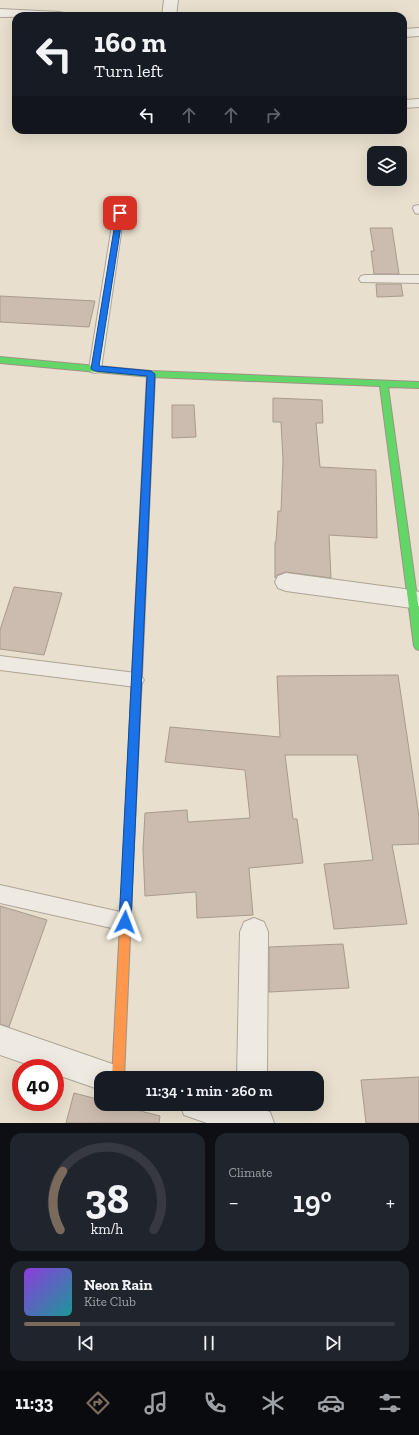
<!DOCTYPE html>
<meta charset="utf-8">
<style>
body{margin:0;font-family:"Zilla Slab",serif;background:#20242c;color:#f1f3f6;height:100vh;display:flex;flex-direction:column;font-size:15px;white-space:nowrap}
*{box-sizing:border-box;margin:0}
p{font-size:13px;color:#9ea1a6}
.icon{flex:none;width:22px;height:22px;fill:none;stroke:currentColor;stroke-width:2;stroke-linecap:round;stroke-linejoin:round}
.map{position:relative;height:1123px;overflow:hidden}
.details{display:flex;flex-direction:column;gap:10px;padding:10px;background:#0d0f14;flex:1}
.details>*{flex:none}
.guide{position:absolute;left:12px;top:12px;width:395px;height:122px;border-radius:12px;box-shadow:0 4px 16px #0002;background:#171b24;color:#f1f3f6;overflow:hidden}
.controls{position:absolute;left:367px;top:146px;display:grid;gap:8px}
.controls a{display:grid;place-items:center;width:40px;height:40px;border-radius:8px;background:#171b24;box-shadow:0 4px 16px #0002;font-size:20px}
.speed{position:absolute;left:12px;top:1059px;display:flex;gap:8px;font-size:20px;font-weight:700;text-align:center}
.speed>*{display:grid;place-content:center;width:52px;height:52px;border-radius:50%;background:#171b24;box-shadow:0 4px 16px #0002;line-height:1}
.speed .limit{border:6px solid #d22;background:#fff;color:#111}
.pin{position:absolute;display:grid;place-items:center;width:34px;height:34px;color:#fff;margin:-17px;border-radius:8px;box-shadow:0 2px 6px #0006}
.me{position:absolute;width:44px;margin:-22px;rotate:3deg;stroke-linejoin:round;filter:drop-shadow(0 0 3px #0008)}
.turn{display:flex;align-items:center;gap:14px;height:84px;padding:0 16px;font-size:18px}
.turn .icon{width:52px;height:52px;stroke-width:2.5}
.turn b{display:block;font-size:28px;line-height:34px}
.lanes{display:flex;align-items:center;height:38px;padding:0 16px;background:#0003;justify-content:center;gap:20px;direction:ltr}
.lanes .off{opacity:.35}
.big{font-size:30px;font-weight:600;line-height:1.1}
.details .widget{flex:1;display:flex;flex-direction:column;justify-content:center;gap:6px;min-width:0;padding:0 14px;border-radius:12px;background:#20242c}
.details .dial{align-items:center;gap:0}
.dial svg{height:104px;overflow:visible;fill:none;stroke:#363941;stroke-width:7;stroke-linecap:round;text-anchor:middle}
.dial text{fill:#f1f3f6;stroke:none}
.song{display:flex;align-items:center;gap:12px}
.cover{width:48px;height:48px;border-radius:6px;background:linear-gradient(135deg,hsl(270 70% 55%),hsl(180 70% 35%))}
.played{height:4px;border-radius:2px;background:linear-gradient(90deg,#7a6a5b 15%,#363941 15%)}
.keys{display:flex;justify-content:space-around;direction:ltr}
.heat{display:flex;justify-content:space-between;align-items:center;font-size:22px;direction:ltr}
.details .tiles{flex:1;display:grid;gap:10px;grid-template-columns:1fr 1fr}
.widget:last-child{grid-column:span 2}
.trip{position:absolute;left:94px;top:1071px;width:230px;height:40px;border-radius:12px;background:#171b24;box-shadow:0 4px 16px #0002;font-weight:600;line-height:40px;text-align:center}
.tabs{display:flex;height:64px;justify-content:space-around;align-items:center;background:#090b0e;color:#9ea1a6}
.tabs .icon{width:28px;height:28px}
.tabs .on{color:#7a6a5b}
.tabs b{font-size:18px;color:#f1f3f6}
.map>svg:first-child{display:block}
.building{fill:#ccbcaf;stroke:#a99a8d}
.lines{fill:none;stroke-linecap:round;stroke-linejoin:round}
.lane-casing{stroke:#ada497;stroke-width:2}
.street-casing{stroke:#ada497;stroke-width:2}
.fast-casing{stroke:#9d9387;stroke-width:2}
.slow-casing{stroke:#9d9387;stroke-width:2}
.jam-casing{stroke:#9d9387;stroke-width:2}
.lane{fill:#efeae1;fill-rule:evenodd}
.street{fill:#efeae1;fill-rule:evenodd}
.fast{fill:#63d668;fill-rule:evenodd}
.slow{fill:#ff974d;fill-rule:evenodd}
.jam{fill:#b3261e;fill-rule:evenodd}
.route{fill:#1a73e8;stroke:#114b97}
</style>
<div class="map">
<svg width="419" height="1123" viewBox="0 0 419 1123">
<rect width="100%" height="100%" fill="#e8dfce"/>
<g class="building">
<polygon points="370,228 392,228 399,274 374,274 371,251 374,251"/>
<polygon points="376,284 401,284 403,296 377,297"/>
<polygon points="0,296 95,301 89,327 0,322"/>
<polygon points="273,398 322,400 323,423 316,423 320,467 376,470 377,538 329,535 331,578 286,572 277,575 275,578 275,542 276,542 278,511 281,511 283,460 281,422 273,422"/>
<polygon points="172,405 194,405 196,437 172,438"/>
<polygon points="14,587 62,593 44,655 0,649 0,630"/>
<polygon points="398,675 419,817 419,844 392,845 407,924 334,929 324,864 373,860 357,755 285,755 293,819 297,819 303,863 249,868 253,915 197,918 196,892 145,896 143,849 145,813 187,810 188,822 250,818 245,770 165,762 170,727 280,737 277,676"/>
<polygon points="0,906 47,920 9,1027 0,1024"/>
<polygon points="343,944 349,988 269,992 269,947"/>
<polygon points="419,1077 419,1123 366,1123 361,1080"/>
<polygon points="74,1093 101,1100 101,1104 114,1104 160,1116 159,1123 66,1123"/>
</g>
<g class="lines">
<g class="lane-casing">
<g id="lane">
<polygon points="419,205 419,214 415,213 413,208 414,206"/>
<polygon points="119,210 124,213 101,369 99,372 95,373 91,372 89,369 114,213"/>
<polygon points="365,275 419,275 419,283 361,282 359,279 361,276"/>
<polygon points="0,656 136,673 141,675 144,680 141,685 136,687 0,670"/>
<polygon points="0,885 125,913 131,916 134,922 131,928 125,931 0,903"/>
</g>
</g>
<g class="street-casing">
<g id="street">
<polygon points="164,0 178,0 176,16 162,16"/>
<polygon points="0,9 59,12 64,13 66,16 0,17"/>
<polygon points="419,28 419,36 403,37 403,29"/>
<polygon points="419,99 419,107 403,108 403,100"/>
<polygon points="286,573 412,590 419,592 419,606 412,608 286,591 278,588 275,582 278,576"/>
<polygon points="254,918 264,922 268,932 267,1078 237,1078 240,932 244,922"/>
<polygon points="0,1025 121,1067 125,1078 101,1078 101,1090 55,1074 55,1068 38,1068 0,1055"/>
<polygon points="180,1104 247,1104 270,1112 274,1123 207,1123 184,1115"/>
</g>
</g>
<g class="fast-casing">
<polygon id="fast" points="0,357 151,371 419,382 419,388 388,387 419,611 419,650 416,649 414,646 380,386 151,377 0,363"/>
</g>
<g class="slow-casing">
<g id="slow">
<polygon points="151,371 155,374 142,675 140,678 137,679 134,678 132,675 147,374"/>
<polygon points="128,861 132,862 133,866 124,1078 112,1078 123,866 124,862"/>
</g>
</g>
<g class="jam-casing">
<polygon id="jam" points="137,671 140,672 142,675 133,866 132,870 128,871 124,870 123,866 132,675 134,672"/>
</g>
<use href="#lane" class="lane"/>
<use href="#street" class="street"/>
<use href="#fast" class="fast"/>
<use href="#slow" class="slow"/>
<use href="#jam" class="jam"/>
</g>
<polygon class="route" points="117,211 123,213 99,366 151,371 155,374 131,922 129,927 125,928 121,927 119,922 147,376 95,371 91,369"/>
</svg>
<div class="controls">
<a><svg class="icon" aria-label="layers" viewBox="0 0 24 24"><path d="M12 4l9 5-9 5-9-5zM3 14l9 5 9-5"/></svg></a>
</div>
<div class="speed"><div class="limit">40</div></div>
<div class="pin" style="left:120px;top:213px;background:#d93025"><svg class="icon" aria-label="arrive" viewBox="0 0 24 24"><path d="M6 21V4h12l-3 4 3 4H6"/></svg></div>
<svg class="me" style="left:125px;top:922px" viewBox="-20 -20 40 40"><path d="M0-17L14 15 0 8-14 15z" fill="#1a73e8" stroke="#fff" stroke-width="4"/></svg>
<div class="trip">11:34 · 1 min · 260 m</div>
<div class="guide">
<div class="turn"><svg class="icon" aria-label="left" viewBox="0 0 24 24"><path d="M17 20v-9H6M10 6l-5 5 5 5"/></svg><div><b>160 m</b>Turn left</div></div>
<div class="lanes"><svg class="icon" aria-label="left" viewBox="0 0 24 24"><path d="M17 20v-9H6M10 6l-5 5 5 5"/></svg><svg class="icon off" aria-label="ahead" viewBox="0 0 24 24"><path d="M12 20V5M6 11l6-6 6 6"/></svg><svg class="icon off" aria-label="ahead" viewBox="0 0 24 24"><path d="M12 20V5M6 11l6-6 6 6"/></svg><svg class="icon off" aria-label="right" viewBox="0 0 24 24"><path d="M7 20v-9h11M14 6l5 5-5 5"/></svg></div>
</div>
</div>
<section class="details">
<div class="tiles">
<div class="widget dial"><svg viewBox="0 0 100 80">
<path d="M14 69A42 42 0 1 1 86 69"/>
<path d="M14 69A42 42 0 0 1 16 24" stroke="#7a6a5b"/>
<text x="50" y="56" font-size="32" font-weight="700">38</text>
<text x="50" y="72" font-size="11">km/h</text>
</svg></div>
<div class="widget"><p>Climate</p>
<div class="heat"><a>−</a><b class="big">19°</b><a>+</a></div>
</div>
<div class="widget">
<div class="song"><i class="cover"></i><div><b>Neon Rain</b><p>Kite Club</p></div></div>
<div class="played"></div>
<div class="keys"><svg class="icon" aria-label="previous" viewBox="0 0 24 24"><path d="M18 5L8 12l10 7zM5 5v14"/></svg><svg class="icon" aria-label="pause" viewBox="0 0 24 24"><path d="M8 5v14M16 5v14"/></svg><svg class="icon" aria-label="next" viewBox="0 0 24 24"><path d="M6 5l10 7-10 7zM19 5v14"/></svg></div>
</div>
</div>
</section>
<nav class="tabs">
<b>11:33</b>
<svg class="icon on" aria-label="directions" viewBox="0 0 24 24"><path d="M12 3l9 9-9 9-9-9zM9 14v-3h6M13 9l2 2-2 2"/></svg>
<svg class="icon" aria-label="music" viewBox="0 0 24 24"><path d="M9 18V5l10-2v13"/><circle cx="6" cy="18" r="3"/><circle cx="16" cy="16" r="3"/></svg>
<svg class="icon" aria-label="phone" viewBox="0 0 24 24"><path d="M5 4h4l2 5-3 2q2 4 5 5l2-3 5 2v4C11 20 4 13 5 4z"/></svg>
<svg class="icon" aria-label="climate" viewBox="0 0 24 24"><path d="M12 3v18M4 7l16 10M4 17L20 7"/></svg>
<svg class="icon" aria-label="car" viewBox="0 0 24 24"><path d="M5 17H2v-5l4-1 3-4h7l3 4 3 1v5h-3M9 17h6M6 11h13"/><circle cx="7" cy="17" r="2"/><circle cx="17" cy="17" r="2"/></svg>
<svg class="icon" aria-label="filters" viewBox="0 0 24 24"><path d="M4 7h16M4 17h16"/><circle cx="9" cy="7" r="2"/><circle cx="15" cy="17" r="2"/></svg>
</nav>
